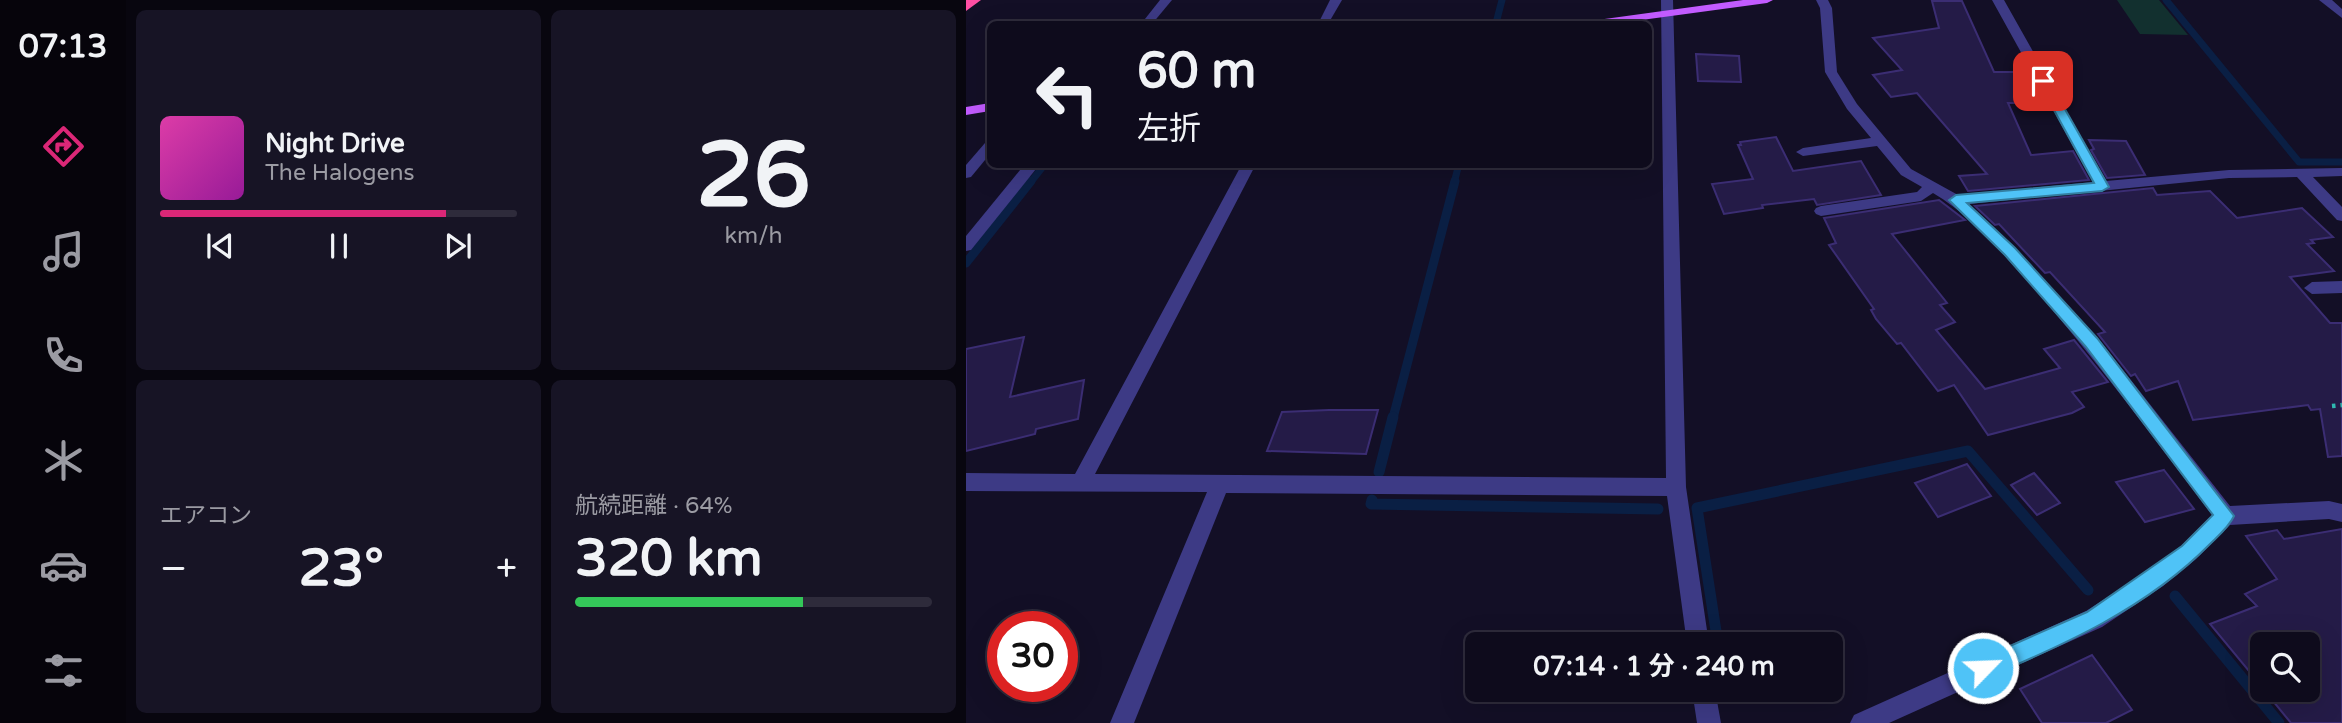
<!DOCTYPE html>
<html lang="ja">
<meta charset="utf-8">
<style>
body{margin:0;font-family:"Varela Round","Noto Sans JP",sans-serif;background:#171425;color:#f1f3f6;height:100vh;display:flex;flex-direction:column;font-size:26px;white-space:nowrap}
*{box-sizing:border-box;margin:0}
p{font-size:23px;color:#9b9ba3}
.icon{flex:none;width:38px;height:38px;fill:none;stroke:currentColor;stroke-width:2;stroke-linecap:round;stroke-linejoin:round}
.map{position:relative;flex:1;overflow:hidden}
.details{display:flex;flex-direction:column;gap:10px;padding:10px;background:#08060f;width:840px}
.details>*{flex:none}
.top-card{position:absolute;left:21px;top:21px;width:665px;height:147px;border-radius:10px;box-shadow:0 7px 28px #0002,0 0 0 2px #2e2b3b;background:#0e0b1c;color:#f1f3f6;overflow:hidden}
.tools{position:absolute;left:1284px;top:632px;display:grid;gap:14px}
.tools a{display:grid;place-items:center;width:70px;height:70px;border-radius:10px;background:#0e0b1c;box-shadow:0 7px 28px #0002,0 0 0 2px #2e2b3b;font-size:35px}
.speed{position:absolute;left:21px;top:611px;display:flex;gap:14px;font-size:35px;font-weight:700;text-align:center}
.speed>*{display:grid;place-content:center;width:91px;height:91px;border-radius:50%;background:#0e0b1c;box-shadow:0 7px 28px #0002,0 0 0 2px #2e2b3b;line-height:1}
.speed .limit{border:10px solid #d22;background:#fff;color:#111}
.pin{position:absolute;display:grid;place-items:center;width:60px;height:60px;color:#fff;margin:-30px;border-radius:14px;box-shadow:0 4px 10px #0006}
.me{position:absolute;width:77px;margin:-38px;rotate:66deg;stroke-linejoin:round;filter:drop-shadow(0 0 5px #0008)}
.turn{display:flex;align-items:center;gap:24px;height:147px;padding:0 35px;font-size:32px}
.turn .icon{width:91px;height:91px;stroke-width:2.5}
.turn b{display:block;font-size:49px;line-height:60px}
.big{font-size:52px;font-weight:700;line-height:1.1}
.details .tile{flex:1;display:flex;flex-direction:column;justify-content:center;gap:10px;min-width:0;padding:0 24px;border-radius:10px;background:#171425}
.details .dial{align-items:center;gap:0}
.dial b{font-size:91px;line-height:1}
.song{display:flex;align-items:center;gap:21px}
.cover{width:84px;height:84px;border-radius:10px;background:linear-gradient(135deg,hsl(320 70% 55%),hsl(300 70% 35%))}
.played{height:7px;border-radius:4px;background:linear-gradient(90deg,#db2777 80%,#2e2b3b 80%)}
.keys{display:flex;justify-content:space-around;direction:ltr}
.heat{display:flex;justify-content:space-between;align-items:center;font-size:38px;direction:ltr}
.charge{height:10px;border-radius:5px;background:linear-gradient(90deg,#34c759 64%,#2e2b3b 0)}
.details .tiles{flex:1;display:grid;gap:10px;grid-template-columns:repeat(2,1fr)}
.trip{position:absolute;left:499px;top:632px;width:378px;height:70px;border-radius:10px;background:#0e0b1c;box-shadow:0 7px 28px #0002,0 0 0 2px #2e2b3b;font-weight:700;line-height:70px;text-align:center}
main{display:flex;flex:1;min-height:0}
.tab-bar{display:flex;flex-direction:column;width:126px;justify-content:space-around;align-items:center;background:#06040b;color:#9b9ba3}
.tab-bar .icon{width:49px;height:49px}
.tab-bar .on{color:#db2777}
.tab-bar b{font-size:32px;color:#f1f3f6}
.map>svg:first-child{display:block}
.green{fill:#12302f}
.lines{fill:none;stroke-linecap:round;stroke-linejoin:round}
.stream-far2{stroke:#0a1f44;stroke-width:7}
.stream-far1{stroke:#0a1f44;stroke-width:9}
.stream{stroke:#0a1f44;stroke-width:11}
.building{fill:#241b47;stroke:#3b2d73;stroke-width:2}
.path{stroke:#2fb8b0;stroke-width:4.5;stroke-dasharray:3.5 5;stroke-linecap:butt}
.minor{fill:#3d3a85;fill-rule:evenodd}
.major{fill:#c25bff;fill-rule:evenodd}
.highway{fill:#ff4fa3;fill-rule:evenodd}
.route{fill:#4fc3f7;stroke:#337fa1;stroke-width:2}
</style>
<main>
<nav class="tab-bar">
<b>07:13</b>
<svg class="icon on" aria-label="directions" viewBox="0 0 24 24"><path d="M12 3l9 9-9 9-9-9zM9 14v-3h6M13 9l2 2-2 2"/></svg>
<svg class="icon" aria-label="music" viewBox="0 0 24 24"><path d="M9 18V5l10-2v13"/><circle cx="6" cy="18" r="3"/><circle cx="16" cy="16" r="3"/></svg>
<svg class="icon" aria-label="phone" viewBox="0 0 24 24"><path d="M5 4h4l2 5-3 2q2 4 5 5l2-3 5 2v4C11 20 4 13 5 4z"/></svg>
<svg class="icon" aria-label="climate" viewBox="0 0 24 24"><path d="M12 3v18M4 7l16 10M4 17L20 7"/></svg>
<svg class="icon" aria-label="car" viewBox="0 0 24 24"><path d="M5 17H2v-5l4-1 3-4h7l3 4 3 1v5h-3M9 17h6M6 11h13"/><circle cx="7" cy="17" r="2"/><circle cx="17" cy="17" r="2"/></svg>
<svg class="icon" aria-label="filters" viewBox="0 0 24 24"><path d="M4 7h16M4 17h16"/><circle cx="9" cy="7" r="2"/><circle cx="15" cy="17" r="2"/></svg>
</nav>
<section class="details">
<div class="tiles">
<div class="tile">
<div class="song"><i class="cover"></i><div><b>Night Drive</b><p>The Halogens</p></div></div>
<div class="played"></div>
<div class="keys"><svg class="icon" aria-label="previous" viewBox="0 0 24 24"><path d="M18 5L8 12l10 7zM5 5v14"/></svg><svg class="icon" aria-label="pause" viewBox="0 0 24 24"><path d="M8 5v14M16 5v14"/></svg><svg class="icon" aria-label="next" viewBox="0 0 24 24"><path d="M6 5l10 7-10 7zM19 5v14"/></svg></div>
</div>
<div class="tile dial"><b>26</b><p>km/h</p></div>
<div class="tile"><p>エアコン</p>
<div class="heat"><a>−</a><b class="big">23°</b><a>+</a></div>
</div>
<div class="tile"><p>航続距離 · 64%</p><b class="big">320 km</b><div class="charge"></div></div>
</div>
</section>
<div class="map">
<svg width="1376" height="723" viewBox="0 0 1376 723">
<rect width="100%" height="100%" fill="#130f26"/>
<polygon class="green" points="1151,0 1193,0 1222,35 1174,34"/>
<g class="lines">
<g class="stream-far2">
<polyline points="1200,0 1333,162 1376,162"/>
<polyline points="530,23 536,0"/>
<polyline points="64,183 79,164"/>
<polyline points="488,183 493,164"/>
</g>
<g class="stream-far1">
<polyline points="0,263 65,181"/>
<polyline points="427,418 489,181"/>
</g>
<g class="stream">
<polyline points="413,472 427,417"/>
<polyline points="406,500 405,504 692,509"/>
<polyline points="1209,596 1313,723"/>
<polyline points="752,644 731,508 1002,451 1122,590"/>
<polyline points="760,690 760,693"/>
</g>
</g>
<g class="building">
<polygon points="966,1 996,1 1028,72 1057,72 1072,103 1042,103 1065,155 1107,151 1123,180 1002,191 993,176 1021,174 951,93 925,97 907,75 936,70 907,38 973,28"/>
<polygon points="730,54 773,56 775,82 732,81"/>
<polygon points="810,137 827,171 895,161 915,195 851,205 848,199 796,205 797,208 758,214 746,184 787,179 772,145 775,145 774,142"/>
<polygon points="1123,140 1160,141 1179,175 1141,178 1125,150 1128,149"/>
<polygon points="1187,188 1191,195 1244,191 1271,218 1336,208 1367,237 1345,240 1348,243 1341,244 1368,271 1324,277 1364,323 1376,323 1376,456 1362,457 1354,409 1345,410 1342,405 1227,420 1212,381 1180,391 1169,374 1165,376 1132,334 1139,332 1084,272 1079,273 1033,224 1029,225 1009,206"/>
<polygon points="973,200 999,220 926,234 981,303 974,305 989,322 970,330 1019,389 1094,368 1078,349 1108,340 1142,382 1106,392 1118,407 1106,413 1022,435 988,385 972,391 935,343 931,344 910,319 905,310 908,309 863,245 870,243 858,218"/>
<polygon points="58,337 44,397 118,380 112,419 70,429 69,434 0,451 0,349"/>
<polygon points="363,410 412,410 400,454 301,451 316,412"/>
<polygon points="1001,464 1025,496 972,517 949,483"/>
<polygon points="1198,470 1228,509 1179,522 1150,482"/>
<polygon points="1068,473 1094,503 1071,515 1045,485"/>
<polygon points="1376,529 1376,723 1325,723 1298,690 1342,690 1342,644 1297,644 1297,688 1244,624 1291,606 1279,594 1311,579 1280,536 1311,530 1318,539"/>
<polygon points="1126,655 1166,710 1140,723 1076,723 1054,689"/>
</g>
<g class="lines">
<polyline class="path" points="1366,406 1376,405"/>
<g class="minor">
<polygon points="194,0 206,0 186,24 175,24"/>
<polygon points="364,0 376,0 362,24 352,24"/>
<polygon points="695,0 707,0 720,487 743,644 721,644 701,496 260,493 168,723 144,723 241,492 0,491 0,473 109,474 276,164 290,164 129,474 700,478"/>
<path d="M850 0H862L866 8 871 72 891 104 945 169 992 195 1127 182 1026 0H1038L1140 181 1263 170 1376 168V176L1347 177 1376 207V221L1371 220 1331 177 1263 178 1003 204 1049 248 1131 337 1264 506 1363 501 1376 504V522L1363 519 1264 525 1230 559 1197 586 1136 627 923 723H884L888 715 1120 611 1181 572 1216 545 1246 515C1187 437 1129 358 1064 284 1035 252 1005 215 967 193L955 201 855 216 850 214 848 211 850 208 855 206 951 192 956 187 935 175 911 146 837 156 830 152 837 148 905 138 881 109 859 72 854 8Z"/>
<polygon points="1353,0 1366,0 1376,9 1376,18"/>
<polygon points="24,142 24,154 5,177 0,178 0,165 19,143"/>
<polygon points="59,164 74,164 5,250 0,251 0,236"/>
<polygon points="1376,281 1376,293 1346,294 1338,288 1346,282"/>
<polygon points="726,690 749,690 755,723 731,723"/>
</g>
<g class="major">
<polygon points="777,0 807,0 801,3 646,24 618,24 624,21"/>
<polygon points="24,103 24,111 0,115 0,107"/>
</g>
<polygon class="highway" points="0,0 15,0 0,11"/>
</g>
<path class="route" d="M1077 77 1083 81 1143 187 1136 191 1001 203 1049 248 1131 338 1268 516C1263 527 1252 536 1244 544 1181 608 1098 645 1017 679L1010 676 1006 668 1010 661 1121 612 1216 546 1247 515 1120 347 1039 255 983 200 990 195 1128 183 1072 81Z"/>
</svg>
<div class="tools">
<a><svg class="icon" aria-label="search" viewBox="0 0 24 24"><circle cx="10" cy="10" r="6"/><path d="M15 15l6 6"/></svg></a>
</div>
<div class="speed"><div class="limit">30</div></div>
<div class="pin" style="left:1077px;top:81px;background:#d93025"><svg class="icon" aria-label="arrive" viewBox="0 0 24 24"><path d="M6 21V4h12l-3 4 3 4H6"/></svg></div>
<svg class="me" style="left:1017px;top:668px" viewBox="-20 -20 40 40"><circle r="17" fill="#4fc3f7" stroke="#fff" stroke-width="3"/><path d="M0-11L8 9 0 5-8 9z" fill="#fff"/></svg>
<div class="trip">07:14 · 1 分 · 240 m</div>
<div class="top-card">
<div class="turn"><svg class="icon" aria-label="left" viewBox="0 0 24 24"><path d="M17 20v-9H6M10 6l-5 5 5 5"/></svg><div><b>60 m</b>左折</div></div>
</div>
</div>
</main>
